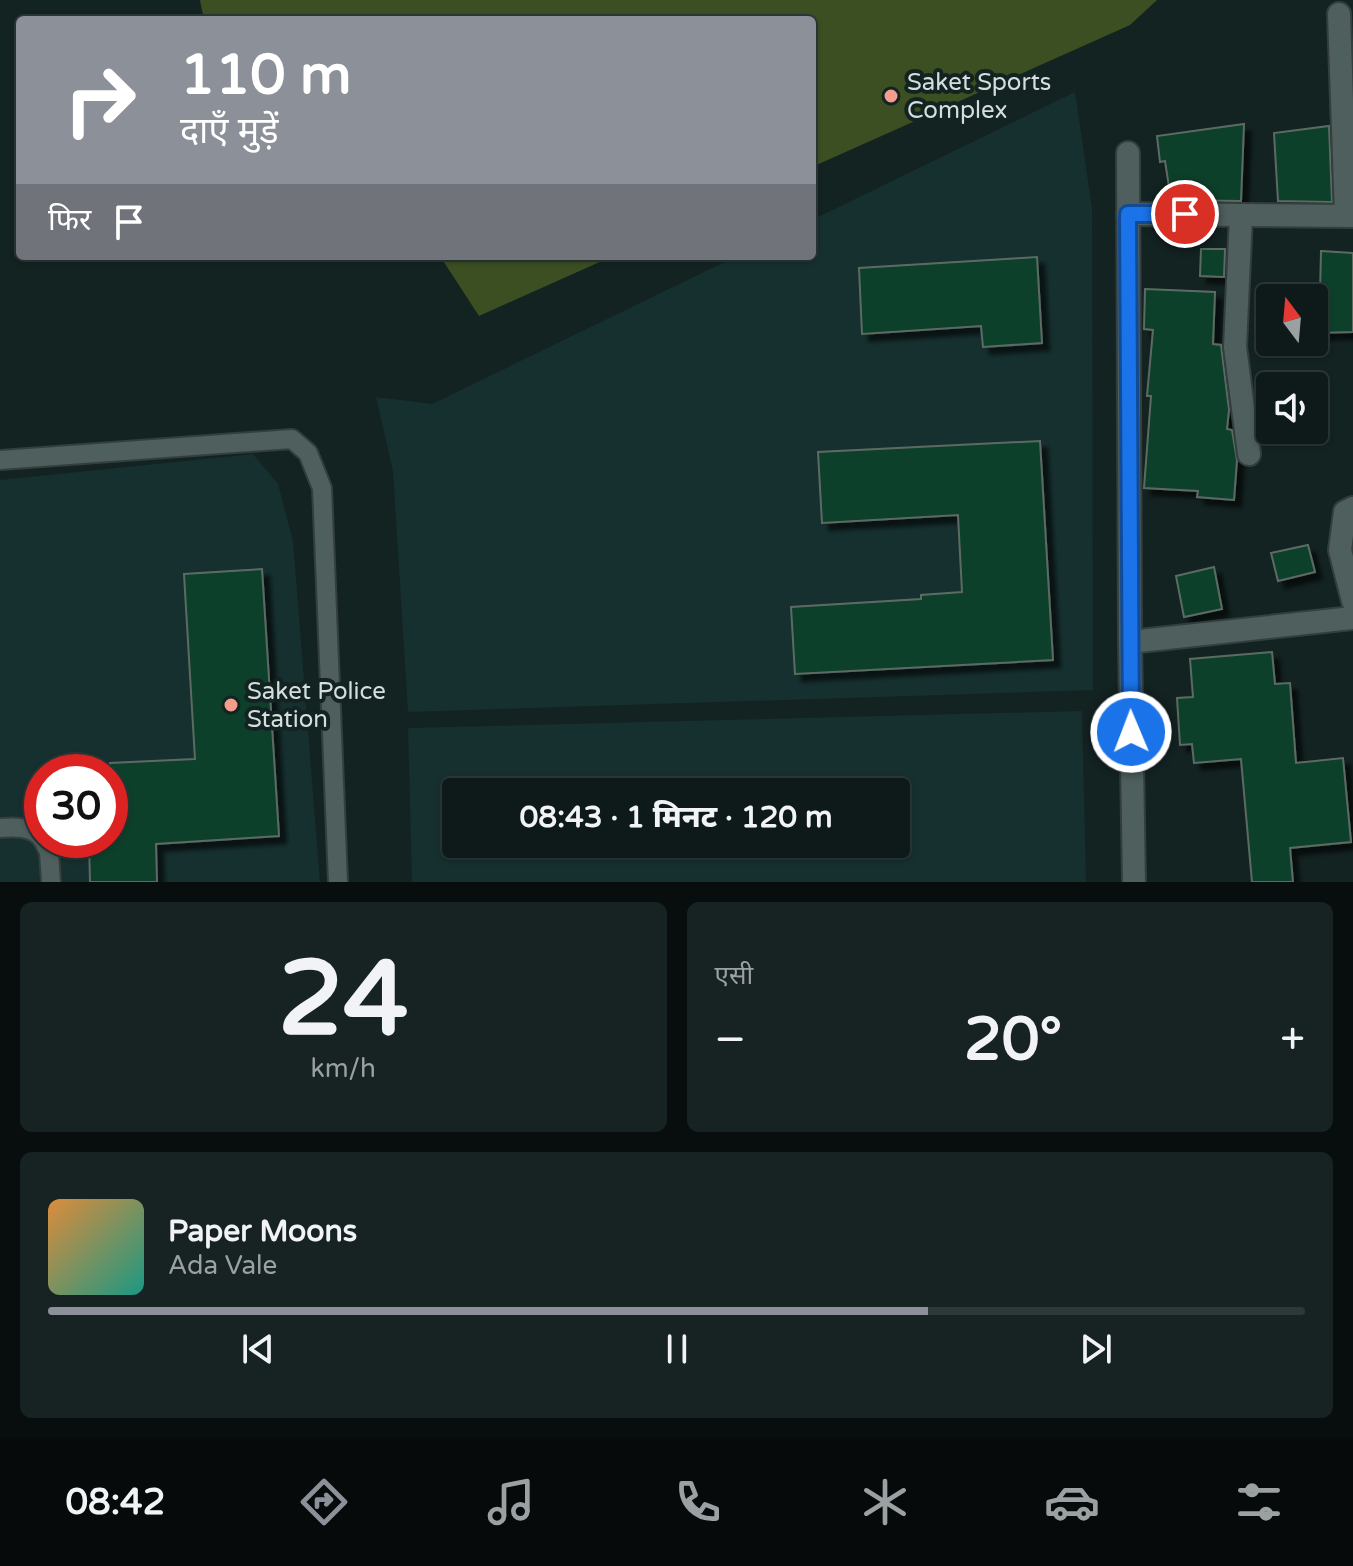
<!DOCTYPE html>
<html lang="hi">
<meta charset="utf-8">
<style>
body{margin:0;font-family:"Varela Round","Noto Sans Devanagari",sans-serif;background:#172323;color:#f1f3f6;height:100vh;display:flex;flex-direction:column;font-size:30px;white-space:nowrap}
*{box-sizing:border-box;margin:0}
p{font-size:26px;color:#9ba1a2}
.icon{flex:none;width:44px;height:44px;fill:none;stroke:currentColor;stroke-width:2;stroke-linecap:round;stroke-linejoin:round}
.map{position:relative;height:882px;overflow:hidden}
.side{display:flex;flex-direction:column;gap:20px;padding:20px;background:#080e0e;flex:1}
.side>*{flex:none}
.guide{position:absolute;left:16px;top:16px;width:800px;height:244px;border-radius:8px;box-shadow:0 2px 6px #0004,0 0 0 2px #2e3839;background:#8c9099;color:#fff;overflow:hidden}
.needle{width:52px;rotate:344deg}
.tools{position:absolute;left:1256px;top:284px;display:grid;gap:16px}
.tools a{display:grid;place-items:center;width:72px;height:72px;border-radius:8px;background:#0e1a1a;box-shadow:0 2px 6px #0004,0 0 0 2px #2e3839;font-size:40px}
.speed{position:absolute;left:24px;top:754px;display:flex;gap:16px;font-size:40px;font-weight:700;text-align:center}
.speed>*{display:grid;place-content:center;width:104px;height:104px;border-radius:50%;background:#0e1a1a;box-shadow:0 2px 6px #0004,0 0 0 2px #2e3839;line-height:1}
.speed .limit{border:12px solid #d22;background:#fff;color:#111}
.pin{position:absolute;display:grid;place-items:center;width:68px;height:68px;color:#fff;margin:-34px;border:4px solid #fff;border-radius:50%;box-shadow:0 2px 8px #0007}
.me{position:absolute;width:88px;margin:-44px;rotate:359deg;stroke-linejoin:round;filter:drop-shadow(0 0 6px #0008)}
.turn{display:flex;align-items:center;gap:28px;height:168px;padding:0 32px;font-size:36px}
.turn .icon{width:104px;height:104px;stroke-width:2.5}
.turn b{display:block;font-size:56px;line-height:68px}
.then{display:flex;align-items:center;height:76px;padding:0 32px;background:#0003;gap:16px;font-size:30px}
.big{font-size:60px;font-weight:800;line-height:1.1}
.side .widget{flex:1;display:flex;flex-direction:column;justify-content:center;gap:12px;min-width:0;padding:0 28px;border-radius:12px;background:#172323}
.side .dial{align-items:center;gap:0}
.dial b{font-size:104px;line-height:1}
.song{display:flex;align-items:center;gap:24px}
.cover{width:96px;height:96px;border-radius:12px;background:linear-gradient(135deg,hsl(30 70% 55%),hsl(170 70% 35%))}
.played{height:8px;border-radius:4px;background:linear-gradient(90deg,#8c9099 70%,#2e3839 70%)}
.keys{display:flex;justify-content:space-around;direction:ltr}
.heat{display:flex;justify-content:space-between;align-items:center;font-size:44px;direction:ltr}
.side .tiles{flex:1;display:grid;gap:20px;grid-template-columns:1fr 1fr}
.widget:last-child{grid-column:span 2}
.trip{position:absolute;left:442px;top:778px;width:468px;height:80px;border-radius:8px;background:#0e1a1a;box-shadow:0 2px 6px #0004,0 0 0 2px #2e3839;font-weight:800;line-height:80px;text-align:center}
.tabs{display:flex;height:128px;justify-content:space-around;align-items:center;background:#060a0a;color:#9ba1a2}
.tabs .icon{width:56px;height:56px}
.tabs .active{color:#8c9099}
.tabs b{font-size:36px;color:#f1f3f6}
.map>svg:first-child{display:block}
.built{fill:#162f2f;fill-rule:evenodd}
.green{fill:#3c4f23}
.building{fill:#0a3f29;stroke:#5d6b63;stroke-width:2;filter:url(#shadow)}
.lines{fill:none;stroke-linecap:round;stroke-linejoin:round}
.service-casing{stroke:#343e3e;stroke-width:22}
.minor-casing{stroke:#343e3e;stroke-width:26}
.service{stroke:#4e5f5e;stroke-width:18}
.minor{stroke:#4e5f5e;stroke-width:22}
.route-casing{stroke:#114b97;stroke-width:20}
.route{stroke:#1a73e8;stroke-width:14}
.poi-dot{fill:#f49d8d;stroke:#132322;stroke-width:3}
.labels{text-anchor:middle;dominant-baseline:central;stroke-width:8;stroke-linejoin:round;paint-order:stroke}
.poi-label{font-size:24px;fill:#d4dedd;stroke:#132322;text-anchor:start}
</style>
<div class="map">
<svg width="1353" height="882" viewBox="0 0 1353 882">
<defs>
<filter id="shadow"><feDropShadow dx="7" dy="7" stdDeviation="2" flood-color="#0009"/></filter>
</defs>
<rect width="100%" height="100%" fill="#132322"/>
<g class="built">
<polygon points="1075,92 1092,208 1093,690 408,712 393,471 376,397 432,404 737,256 812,256 812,220"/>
<path d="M253 454 278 484 293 541 320 882H0V480ZM42 772H110V840H42Z"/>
<path d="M1082 711 1086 882H412L408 728ZM456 792H896V844H456Z"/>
</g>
<g class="green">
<polygon points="200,0 1157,0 1130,25 812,167 812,20 204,20"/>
<polygon points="440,256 613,256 479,316"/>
</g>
<g class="building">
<polygon points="1244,124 1241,201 1171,200 1165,161 1160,162 1157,136"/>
<polygon points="1329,126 1332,202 1278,201 1274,133"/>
<polygon points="1201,249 1225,249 1224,277 1200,276"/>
<polygon points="1321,251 1353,253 1353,332 1314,333 1314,295 1320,295"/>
<polygon points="1037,257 1042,343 983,347 981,326 862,334 859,268"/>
<polygon points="1145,289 1215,292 1213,344 1221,345 1229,410 1227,429 1232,430 1237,460 1234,500 1197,497 1198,491 1144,488 1151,396 1147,396 1153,330 1144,329"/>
<polygon points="1040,441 1053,660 795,674 791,607 921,599 921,595 962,592 958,515 822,523 818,452"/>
<polygon points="1308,545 1315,572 1278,581 1271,553"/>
<polygon points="1214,567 1222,609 1184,617 1176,576"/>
<polygon points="262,569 279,836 156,844 157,882 90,882 89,840 110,840 110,763 195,759 184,574"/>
<polygon points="1272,652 1275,684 1290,683 1296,763 1343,758 1351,842 1290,848 1293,882 1252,882 1241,759 1194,763 1192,744 1180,745 1177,698 1193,697 1190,659"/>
</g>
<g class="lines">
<g class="service-casing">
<g id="service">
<polyline points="0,460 292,439 308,453 322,488 338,882"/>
<path d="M0 828C15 827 32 826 42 839"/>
<polyline points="43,840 49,852 51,882"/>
</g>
</g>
<g class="minor-casing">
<g id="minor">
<polyline points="1339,14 1346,216"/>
<polyline points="1128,153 1130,642 1134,882"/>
<polyline points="1128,214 1353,216"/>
<polyline points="1241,215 1235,347 1249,454"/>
<polyline points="1353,508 1345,512 1340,550 1353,601"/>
<polyline points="1130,642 1353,618"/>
</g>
</g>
<use href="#service" class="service"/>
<use href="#minor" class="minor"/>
</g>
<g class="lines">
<g class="route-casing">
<polyline id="route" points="1131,732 1128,214 1185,214"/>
</g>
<use href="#route" class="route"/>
</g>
<g class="poi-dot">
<circle cx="891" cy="96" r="8"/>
<circle cx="231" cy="705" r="8"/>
</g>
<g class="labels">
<g class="poi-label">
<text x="907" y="82">Saket Sports<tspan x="907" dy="28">Complex</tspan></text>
<text x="247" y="691">Saket Police<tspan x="247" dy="28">Station</tspan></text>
</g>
</g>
</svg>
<div class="tools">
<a><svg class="needle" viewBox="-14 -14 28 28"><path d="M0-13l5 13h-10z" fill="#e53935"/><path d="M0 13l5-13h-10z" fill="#9ba1a2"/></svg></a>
<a><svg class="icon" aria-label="sound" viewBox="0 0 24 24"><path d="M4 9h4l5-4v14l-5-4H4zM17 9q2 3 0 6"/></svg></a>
</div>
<div class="speed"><div class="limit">30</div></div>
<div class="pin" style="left:1185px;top:214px;background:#d93025"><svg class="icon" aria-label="arrive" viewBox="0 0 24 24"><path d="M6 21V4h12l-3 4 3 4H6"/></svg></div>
<svg class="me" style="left:1131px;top:732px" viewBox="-20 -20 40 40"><circle r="17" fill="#1a73e8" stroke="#fff" stroke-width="3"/><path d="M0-11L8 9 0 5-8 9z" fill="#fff"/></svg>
<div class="trip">08:43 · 1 मिनट · 120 m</div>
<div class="guide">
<div class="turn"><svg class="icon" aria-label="right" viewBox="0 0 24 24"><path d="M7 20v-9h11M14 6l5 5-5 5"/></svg><div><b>110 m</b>दाएँ मुड़ें</div></div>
<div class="then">फिर<svg class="icon" aria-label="arrive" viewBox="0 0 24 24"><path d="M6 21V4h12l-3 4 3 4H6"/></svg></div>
</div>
</div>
<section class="side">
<div class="tiles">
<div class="widget dial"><b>24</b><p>km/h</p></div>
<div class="widget"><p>एसी</p>
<div class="heat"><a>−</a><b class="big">20°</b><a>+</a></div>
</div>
<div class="widget">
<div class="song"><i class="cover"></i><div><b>Paper Moons</b><p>Ada Vale</p></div></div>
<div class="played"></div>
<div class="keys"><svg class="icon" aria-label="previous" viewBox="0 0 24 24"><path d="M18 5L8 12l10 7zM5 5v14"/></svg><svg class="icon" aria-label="pause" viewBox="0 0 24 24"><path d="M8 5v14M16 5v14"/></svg><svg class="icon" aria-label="next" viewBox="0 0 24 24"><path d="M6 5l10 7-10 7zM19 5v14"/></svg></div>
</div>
</div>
</section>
<nav class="tabs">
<b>08:42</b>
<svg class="icon active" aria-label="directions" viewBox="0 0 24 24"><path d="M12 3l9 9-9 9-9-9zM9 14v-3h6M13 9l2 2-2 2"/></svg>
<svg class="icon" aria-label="music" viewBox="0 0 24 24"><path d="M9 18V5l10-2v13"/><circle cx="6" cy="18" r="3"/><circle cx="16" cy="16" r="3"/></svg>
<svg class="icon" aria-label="phone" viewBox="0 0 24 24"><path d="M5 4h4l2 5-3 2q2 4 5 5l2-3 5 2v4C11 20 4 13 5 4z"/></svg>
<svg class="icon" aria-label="climate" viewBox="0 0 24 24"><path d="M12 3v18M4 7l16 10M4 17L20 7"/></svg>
<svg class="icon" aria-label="car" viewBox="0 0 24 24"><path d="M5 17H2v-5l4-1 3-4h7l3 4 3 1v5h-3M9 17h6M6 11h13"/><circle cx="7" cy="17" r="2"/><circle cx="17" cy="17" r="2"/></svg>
<svg class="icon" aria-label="filters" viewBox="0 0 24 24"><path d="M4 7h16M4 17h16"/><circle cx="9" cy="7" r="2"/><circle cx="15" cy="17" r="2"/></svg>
</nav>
